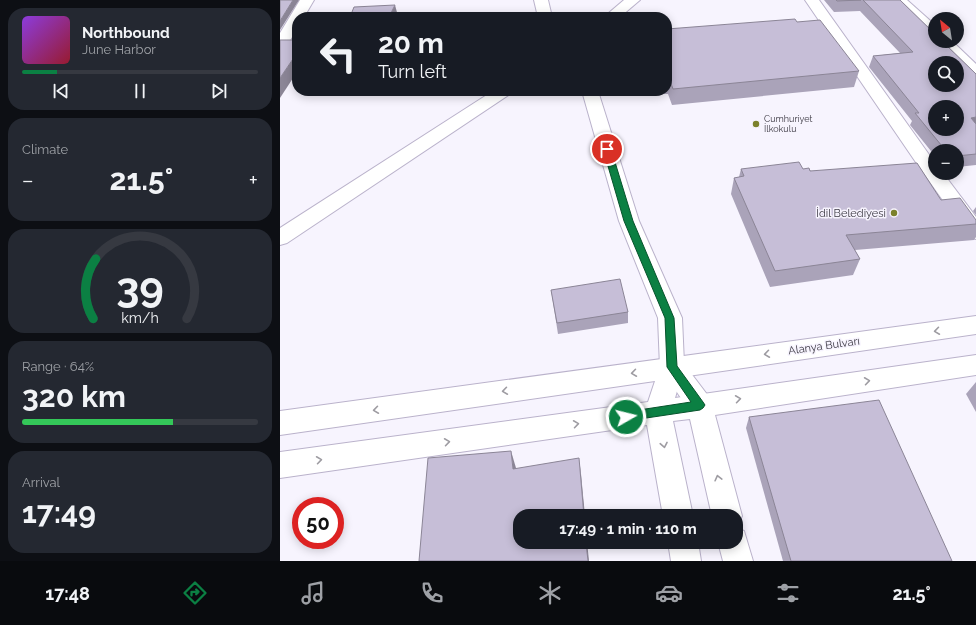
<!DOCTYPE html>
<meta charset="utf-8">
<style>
body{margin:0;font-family:Raleway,sans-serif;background:#242831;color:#f1f3f6;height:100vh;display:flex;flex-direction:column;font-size:15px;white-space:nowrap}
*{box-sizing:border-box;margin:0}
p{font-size:13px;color:#9ea1a6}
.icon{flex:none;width:22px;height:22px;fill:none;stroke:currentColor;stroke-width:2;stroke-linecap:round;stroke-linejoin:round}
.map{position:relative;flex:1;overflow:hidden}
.details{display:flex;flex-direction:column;gap:8px;padding:8px;background:#0d0f14;width:280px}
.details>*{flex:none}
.guide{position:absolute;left:12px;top:12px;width:380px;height:84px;border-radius:16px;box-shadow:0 2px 10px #0003;background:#171b24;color:#f1f3f6;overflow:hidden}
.needle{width:26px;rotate:330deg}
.controls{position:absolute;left:648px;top:12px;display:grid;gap:8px}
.controls a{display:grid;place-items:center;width:36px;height:36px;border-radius:50%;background:#171b24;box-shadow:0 2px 10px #0003;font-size:20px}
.speed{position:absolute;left:12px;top:497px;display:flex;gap:8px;font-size:20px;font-weight:700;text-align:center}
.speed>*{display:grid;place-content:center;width:52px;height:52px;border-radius:50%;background:#171b24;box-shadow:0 2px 10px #0003;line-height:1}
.speed .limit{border:6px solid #d22;background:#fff;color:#111}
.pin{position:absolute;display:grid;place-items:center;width:34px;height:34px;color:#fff;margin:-17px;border:2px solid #fff;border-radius:50%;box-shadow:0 1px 4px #0007}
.me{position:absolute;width:44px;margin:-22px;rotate:82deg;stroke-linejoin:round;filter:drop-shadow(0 0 3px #0008)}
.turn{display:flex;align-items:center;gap:14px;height:84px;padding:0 20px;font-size:18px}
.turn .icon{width:52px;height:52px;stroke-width:2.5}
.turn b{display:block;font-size:28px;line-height:34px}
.big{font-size:30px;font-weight:700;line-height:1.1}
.details .widget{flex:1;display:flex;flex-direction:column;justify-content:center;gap:6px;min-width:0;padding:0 14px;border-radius:16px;background:#242831}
.details .dial{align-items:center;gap:0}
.dial svg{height:104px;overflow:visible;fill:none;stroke:#363941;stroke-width:7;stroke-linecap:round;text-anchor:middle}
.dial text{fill:#f1f3f6;stroke:none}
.song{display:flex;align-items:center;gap:12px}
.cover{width:48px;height:48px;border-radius:6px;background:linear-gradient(135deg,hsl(270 70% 55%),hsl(350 70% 35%))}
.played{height:4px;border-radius:2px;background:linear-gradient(90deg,#0b8043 15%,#363941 15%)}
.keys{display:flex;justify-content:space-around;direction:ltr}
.heat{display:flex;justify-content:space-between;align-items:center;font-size:22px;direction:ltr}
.charge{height:6px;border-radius:3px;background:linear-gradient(90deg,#34c759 64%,#363941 0)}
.trip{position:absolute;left:233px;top:509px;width:230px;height:40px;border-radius:16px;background:#171b24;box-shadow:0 2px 10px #0003;font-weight:700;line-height:40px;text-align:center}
.tab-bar{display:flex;height:64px;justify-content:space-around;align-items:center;background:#090b0e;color:#9ea1a6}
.tab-bar .icon{width:28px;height:28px}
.tab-bar .active{color:#0b8043}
.tab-bar b{font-size:18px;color:#f1f3f6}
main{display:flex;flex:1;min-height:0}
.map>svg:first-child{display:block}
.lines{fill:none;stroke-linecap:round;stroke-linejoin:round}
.minor-casing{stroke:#bab2cb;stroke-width:2}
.tertiary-casing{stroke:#bab2cb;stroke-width:2}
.secondary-casing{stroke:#bab2cb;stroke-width:2}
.minor{fill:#fff;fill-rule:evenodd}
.tertiary{fill:#fff;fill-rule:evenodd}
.secondary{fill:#fff;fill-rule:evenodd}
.wall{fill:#aaa3b9}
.shaded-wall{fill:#8b8596}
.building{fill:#c6bed7;stroke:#8b8596;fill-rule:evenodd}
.oneway{stroke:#9e9ca2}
.route{fill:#0b8043;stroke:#07532c}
.poi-dot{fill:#7b812b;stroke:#f7f4fe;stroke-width:1.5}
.labels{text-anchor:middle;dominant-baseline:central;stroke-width:3;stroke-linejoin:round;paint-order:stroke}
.far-poi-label{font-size:9px;fill:#3d3a44;stroke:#f7f4fe;text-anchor:start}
.poi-label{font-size:11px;fill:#3d3a44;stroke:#f7f4fe;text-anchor:end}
.street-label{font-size:11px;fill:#3d3a44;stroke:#f7f4fe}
</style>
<main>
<section class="details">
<div class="widget">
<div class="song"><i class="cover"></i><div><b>Northbound</b><p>June Harbor</p></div></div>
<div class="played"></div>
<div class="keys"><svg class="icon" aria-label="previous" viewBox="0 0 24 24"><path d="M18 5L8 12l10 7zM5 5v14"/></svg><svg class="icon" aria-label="pause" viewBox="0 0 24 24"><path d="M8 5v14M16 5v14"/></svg><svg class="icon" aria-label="next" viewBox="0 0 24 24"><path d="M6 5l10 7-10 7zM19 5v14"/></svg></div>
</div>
<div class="widget"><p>Climate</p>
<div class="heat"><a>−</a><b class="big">21.5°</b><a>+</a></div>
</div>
<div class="widget dial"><svg viewBox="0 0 100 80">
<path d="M14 69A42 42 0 1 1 86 69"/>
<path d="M14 69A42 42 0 0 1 16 23" stroke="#0b8043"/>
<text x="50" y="56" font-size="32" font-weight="700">39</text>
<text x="50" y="72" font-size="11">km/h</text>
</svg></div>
<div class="widget"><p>Range · 64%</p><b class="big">320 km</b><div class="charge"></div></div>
<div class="widget"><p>Arrival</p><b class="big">17:49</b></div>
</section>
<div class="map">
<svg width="696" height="561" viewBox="0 0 696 561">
<rect width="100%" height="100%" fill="#f7f4fe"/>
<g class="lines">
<g class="minor-casing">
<g id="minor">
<polygon points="20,0 34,0 24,17 17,17 17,29 9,42 0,42 0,33"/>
<polygon points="254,0 268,0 272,17 258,17"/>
<polygon points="525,0 539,0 655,163 655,173 663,173 696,217 696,239 689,237 635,161"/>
<polygon points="612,0 627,0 655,25 655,37 650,36"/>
<polygon points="656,41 672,41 696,64 696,77 690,75"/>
<polygon points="302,91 318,91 359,221 402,318 404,364 429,397 433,405 429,413 420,416 411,413 380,367 378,318 339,221"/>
</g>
</g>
<g class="tertiary-casing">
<g id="tertiary">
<polygon points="344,0 360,0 340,17 324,17"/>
<polygon points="213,91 232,91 230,94 7,243 0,245 0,228"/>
</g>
</g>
<g class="secondary-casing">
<g id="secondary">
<polygon points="696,316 696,334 401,377 395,398 696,355 696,375 435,415 462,516 456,527 456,516 432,516 410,419 393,421 413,516 383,516 367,425 0,478 0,452 368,402 375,381 0,435 0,411"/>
<polygon points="456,528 464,531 473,561 443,561 438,542 456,542"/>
<polygon points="388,542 418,542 421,561 391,561"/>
</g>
</g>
<use href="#minor" class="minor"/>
<use href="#tertiary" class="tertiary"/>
<use href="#secondary" class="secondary"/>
</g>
<g class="wall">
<polygon points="544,0 620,0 696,74 696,165 677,167 677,151 655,151 655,156 630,125 632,121 589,67 593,56 620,53 580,11 554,12"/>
<polygon points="517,22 579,71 574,87 392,105 388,94 384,94 383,91 387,91 387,29"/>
<polygon points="461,169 523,169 661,200 696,220 696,237 694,240 575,250 580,259 573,275 490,287 451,194 454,178 459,177"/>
<polygon points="696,207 696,215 693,211"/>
<polygon points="271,290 348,312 348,323 278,334"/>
<polygon points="696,382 696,412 686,394"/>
<polygon points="469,417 672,561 503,561 466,428"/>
</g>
<g class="shaded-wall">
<polygon points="13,0 19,0 0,30 0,21"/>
<polygon points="115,5 118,16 117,17 109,17"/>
<polygon points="17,53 17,72 0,98 0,78"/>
<polygon points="696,117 696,128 691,118"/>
<polygon points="231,451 236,468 238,485 233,469"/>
<polygon points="299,458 301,474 305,516 304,516"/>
<polygon points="306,542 307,542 309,561 308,561"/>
</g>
<g class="building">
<polygon points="0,0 13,0 0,21"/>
<polygon points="556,0 581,0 557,1"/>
<path d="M583 0H620L655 34V41H662L696 74V117L691 118 696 124V154L677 156V151H666L635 113H639L593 56 633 52ZM655 63H677V85H655ZM655 107H677V129H655Z"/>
<polygon points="115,5 109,17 70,17 74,7"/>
<polygon points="515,19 517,22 540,20 579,71 393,89 389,78 387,78 387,29"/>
<polygon points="0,40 17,40 17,53 0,78"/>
<polygon points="519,162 523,169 529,168 530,171 637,163 661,200 680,198 696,220 696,224 566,235 580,259 495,271 454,178 464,176 461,169"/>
<polygon points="340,279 348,312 277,323 271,290"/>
<polygon points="599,400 672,561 511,561 469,417"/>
<polygon points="231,451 233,469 299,458 304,516 240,516 240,542 306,542 308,561 139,561 148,458"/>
</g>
<defs><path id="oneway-chevron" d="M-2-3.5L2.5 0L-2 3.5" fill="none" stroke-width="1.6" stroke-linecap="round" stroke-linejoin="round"/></defs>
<g class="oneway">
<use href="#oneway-chevron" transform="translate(657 331) rotate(172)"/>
<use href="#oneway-chevron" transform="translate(487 354) rotate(172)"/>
<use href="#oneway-chevron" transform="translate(354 373) rotate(172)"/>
<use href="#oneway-chevron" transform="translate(587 381) rotate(-8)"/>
<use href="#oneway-chevron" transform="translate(225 391) rotate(172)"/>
<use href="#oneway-chevron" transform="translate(458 399) rotate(-8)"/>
<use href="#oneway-chevron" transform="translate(96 410) rotate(172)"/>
<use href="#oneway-chevron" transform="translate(296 424) rotate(-8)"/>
<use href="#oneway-chevron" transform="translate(167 442) rotate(-8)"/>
<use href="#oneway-chevron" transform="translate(384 445) rotate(79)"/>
<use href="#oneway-chevron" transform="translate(39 460) rotate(-8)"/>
<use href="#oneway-chevron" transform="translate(438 478) rotate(-104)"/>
</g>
<polygon class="route" points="327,146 331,149 353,221 394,318 397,366 423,402 425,405 423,408 420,410 346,421 342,420 341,417 342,413 346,412 411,402 387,367 385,318 344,221 323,149"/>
<g class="poi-dot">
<circle cx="476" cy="124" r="4"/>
<circle cx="614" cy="213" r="4"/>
</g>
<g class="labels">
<g class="far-poi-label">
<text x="484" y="119">Cumhuriyet<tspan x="484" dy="10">İlkokulu</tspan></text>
</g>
<g class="poi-label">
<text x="606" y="213">İdil Belediyesi</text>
</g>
<g class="street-label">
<text transform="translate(544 346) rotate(-8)">Alanya Bulvarı</text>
</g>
</g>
</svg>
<div class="controls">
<a><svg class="needle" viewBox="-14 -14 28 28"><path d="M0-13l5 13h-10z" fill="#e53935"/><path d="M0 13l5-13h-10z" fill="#9ea1a6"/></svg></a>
<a><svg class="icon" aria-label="search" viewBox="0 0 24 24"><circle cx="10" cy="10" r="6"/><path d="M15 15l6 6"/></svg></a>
<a>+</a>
<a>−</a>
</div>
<div class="speed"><div class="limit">50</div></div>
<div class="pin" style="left:327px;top:149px;background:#d93025"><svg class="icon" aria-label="arrive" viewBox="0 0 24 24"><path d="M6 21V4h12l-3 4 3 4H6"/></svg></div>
<svg class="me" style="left:346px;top:417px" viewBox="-20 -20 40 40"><circle r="17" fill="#0b8043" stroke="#fff" stroke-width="3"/><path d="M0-11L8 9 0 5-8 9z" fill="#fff"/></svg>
<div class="trip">17:49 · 1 min · 110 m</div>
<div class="guide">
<div class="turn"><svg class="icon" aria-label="left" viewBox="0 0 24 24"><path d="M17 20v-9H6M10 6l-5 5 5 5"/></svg><div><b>20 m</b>Turn left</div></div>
</div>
</div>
</main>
<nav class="tab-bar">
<b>17:48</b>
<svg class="icon active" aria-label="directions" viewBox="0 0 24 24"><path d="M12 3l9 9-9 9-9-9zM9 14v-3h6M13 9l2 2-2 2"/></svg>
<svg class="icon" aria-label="music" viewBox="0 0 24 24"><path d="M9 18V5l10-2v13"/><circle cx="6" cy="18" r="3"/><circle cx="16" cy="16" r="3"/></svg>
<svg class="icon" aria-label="phone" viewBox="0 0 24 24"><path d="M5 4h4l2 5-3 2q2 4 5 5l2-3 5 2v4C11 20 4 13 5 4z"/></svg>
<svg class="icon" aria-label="climate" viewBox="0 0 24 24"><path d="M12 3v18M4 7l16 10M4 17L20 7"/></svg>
<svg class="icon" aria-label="car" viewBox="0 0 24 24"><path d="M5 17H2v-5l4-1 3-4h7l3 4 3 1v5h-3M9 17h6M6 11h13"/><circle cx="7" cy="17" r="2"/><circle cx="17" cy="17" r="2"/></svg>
<svg class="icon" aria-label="filters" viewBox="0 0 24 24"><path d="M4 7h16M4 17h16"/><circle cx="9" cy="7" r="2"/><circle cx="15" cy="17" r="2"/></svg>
<b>21.5°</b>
</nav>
